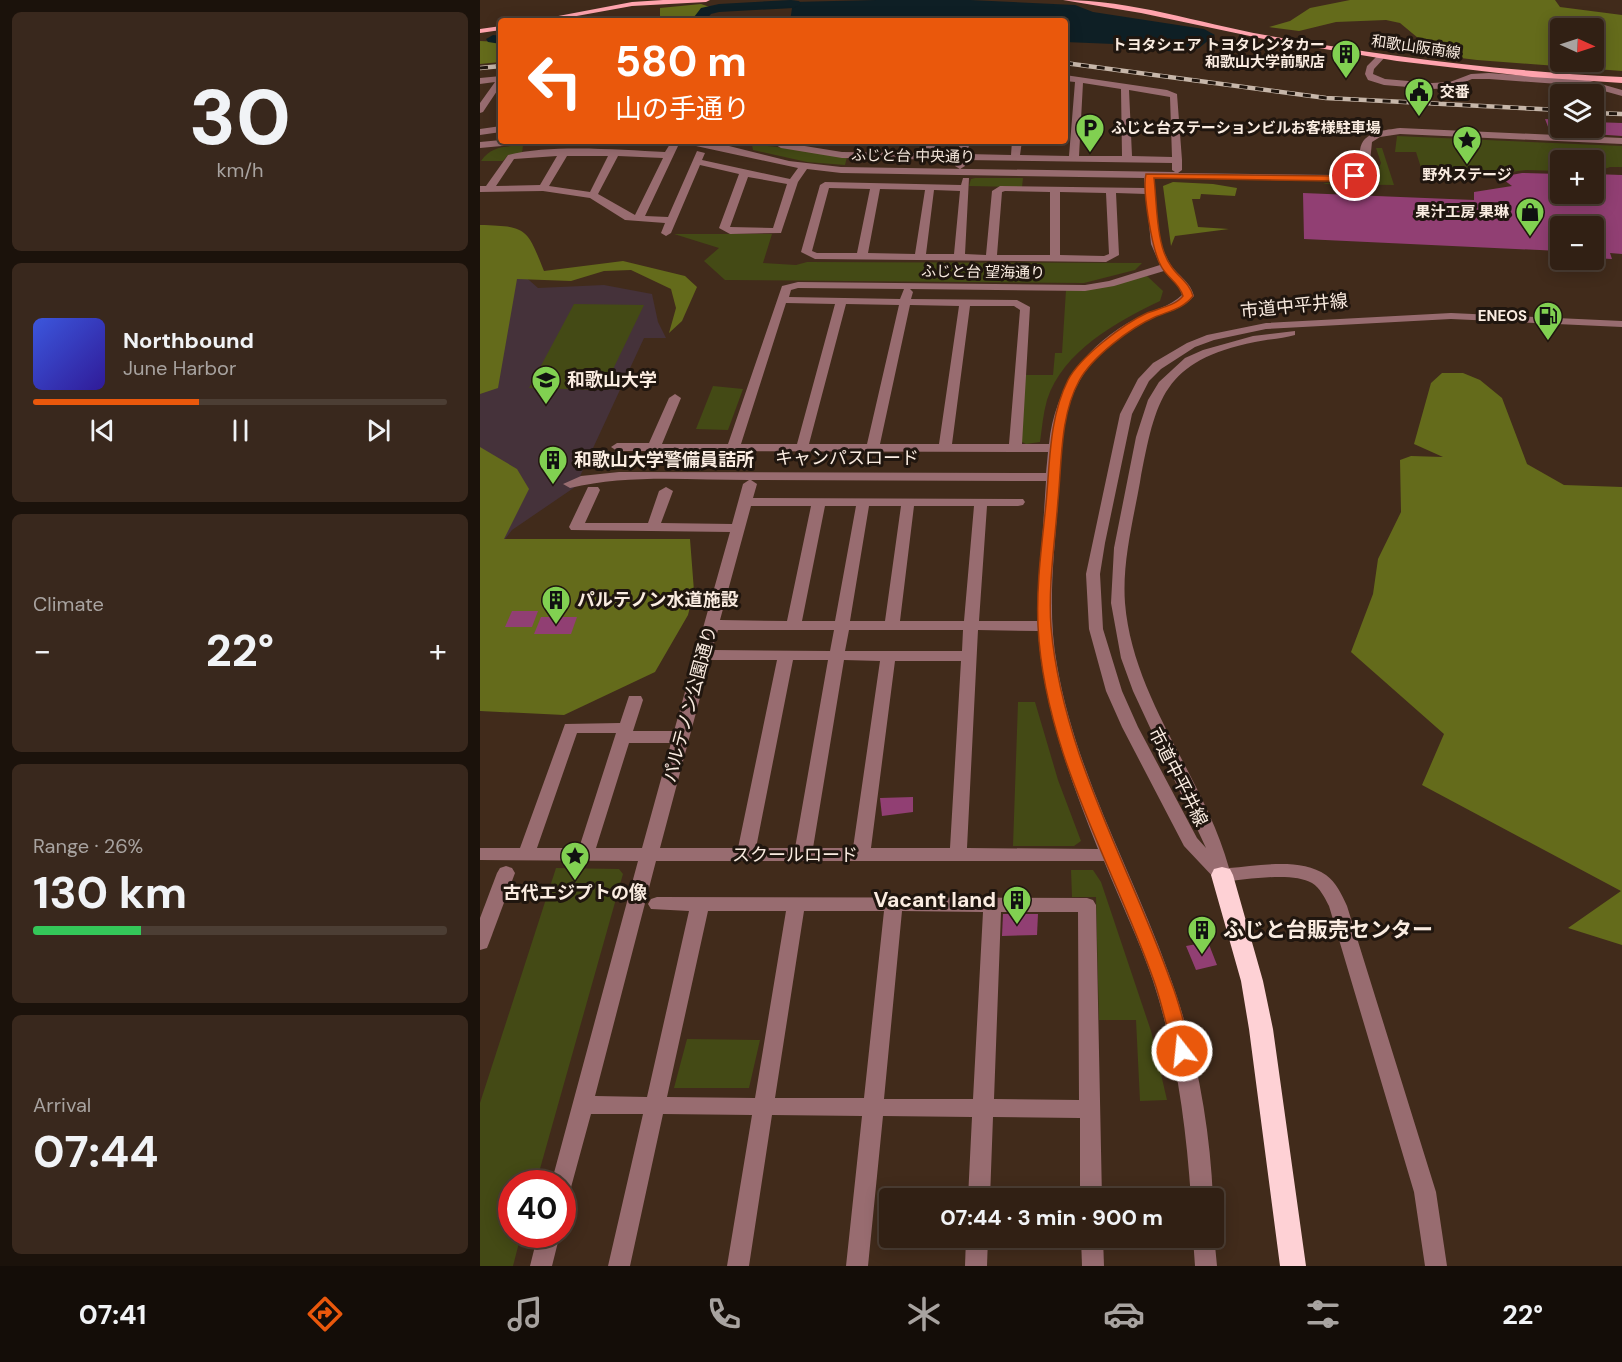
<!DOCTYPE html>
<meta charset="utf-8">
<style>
body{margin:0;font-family:"DM Sans","Noto Sans JP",sans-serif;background:#39281d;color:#f1f3f6;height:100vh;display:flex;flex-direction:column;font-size:22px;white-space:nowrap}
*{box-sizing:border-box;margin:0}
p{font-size:20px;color:#a8a3a0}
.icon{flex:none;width:33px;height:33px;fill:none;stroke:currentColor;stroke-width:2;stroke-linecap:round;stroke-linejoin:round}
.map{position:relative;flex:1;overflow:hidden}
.sheet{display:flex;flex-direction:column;gap:12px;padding:12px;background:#1b120b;width:480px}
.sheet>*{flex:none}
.guide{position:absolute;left:18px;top:18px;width:570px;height:126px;border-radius:6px;box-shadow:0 3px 15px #0003,0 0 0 2px #4c3e34;background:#ea580c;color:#fff;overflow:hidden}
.needle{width:39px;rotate:93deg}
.fabs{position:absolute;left:1070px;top:18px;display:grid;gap:12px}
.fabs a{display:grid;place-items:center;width:54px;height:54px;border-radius:6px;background:#312014;box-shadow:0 3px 15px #0003,0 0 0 2px #4c3e34;font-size:30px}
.speed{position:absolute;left:18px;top:1170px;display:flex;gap:12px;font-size:30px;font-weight:700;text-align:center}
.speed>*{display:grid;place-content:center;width:78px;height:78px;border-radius:50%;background:#312014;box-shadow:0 3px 15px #0003,0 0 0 2px #4c3e34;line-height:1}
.speed .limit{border:9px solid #d22;background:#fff;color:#111}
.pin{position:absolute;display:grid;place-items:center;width:51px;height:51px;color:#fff;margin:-26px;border:3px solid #fff;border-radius:50%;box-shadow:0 2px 6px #0007}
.me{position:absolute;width:66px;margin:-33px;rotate:344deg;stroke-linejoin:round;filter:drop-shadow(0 0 4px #0008)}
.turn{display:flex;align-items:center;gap:21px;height:126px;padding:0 18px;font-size:27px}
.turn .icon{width:78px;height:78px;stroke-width:2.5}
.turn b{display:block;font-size:42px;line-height:51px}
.big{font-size:45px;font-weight:700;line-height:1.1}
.sheet .tile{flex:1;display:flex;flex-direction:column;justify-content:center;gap:9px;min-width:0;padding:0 21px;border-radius:9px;background:#39281d}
.sheet .dial{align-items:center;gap:0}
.dial b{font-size:78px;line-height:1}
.song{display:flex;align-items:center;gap:18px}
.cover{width:72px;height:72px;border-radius:9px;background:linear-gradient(135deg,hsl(230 70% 55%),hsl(250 70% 35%))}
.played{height:6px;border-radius:3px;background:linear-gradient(90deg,#ea580c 40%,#4c3e34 40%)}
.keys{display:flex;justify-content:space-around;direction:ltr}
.heat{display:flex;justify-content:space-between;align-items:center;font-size:33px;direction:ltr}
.charge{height:9px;border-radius:4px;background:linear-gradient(90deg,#34c759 26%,#4c3e34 0)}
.trip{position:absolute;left:399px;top:1188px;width:345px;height:60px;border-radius:6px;background:#312014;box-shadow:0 3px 15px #0003,0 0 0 2px #4c3e34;font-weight:700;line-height:60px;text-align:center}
.menu{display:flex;height:96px;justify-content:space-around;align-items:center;background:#140d08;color:#a8a3a0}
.menu .icon{width:42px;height:42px}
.menu .active{color:#ea580c}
.menu b{font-size:27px;color:#f1f3f6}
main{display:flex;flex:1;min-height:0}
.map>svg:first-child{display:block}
.education{fill:#45323a}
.green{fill:#444a15}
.forest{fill:#646b1b;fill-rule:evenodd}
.water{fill:#0e1f25}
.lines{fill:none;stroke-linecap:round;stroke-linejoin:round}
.river{fill:#0e1f25;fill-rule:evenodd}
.building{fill:#913f73}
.minor{fill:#986c70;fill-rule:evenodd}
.major{fill:#ffa4ae;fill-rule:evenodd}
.highway{fill:#fed1d5;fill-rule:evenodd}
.rail-casing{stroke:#c7b7aa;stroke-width:4.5}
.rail{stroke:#20160f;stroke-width:3;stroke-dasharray:8;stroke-linecap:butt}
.route{fill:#ea580c;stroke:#983908;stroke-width:1.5}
.labels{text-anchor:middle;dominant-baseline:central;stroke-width:6;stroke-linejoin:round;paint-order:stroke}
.far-poi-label{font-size:15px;font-weight:bold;fill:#faece1;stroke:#20160f;text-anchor:end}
.far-street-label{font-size:15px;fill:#faece1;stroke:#20160f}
.street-label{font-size:18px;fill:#faece1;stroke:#20160f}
.poi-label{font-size:18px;font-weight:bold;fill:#faece1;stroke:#20160f;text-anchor:start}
.near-poi-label{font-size:21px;font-weight:bold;fill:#faece1;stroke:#20160f;text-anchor:end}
</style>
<main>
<section class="sheet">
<div class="tile dial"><b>30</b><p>km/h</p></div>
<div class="tile">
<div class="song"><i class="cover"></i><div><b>Northbound</b><p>June Harbor</p></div></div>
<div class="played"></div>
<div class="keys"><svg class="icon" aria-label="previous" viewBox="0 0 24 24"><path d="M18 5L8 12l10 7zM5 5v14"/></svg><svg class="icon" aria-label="pause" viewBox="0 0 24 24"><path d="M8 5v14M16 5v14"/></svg><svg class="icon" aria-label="next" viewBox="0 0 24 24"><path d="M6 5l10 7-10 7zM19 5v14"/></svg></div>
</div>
<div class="tile"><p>Climate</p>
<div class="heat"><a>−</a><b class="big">22°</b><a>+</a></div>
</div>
<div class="tile"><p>Range · 26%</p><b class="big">130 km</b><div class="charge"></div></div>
<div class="tile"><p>Arrival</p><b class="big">07:44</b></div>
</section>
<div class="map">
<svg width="1142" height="1266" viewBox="0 0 1142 1266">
<rect width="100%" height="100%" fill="#412b1b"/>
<polygon class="education" points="0,237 58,288 124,285 172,294 178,322 186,338 164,338 95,487 32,530 19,547 0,546"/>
<g class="green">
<polygon points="917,136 1142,146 1142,167 1130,167 1113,173 1113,160 1080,160 1080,171 1046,170 980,179 969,171 943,174 936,152 915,152"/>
<path d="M43 145 42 154 28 155 23 161H1C12 145 25 147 43 145Z"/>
<path d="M272 145C304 146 335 154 367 157L365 165 327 162 273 150Z"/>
<path d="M896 148H902L914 185 843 184C859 178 894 188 901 163Z"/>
<polygon points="495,178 543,178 542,187 489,186 491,179"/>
<polygon points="194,234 292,234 283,263 316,265 327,262 662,263 655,270 604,283 245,280 224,261 239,248"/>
<path d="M667 276 683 291 680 301C636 322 583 351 567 400 563 414 562 428 560 442L546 444 540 441 545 375H573L575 353H582L586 290Z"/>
<polygon points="94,304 164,305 123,390 49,388"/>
<polygon points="233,386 263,389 248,430 216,429"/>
<polygon points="538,702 555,702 578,780 601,841 594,846 533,846"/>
<polygon points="76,868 139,869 143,874 56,1183 32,1184 32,1234 41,1235 33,1266 0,1266 0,1103"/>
<polygon points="591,870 613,870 621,882 671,1031 687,1100 660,1101 656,1020 619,1020 616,897 592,897"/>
<polygon points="207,1039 280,1040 269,1088 194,1088"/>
</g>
<g class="forest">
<path d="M870 0H1075L1080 7 1142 15V71L997 60 932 52 950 48 920 23 906 20 856 22 819 31 789 27 810 21 830 8ZM1113 28V62H1080V28Z"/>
<polygon points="221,4 230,7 224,21 178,21 180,18 180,8"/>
<polygon points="0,41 21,42 21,62 0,64"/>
<polygon points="693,182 733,184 757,188 755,196 721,194 720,199 712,199 718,227 749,229 695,236 691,246 683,186"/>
<path d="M0 225C48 226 47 229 64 271L143 261 205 276 217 287 202 321 189 333 196 308 191 289 151 270 124 271 91 281 37 279 18 388 0 394Z"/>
<polygon points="962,373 983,373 1000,380 1022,398 1047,464 1084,485 1142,487 1142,945 1088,928 1141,891 942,785 964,734 871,652 893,594 898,559 921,512 920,460 931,456 963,457 934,444 951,383"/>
<polygon points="0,447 37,469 49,489 24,539 210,539 214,591 208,615 175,672 84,715 0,711"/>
</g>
<polygon class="water" points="396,0 490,0 595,5 613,12 724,29 735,35 719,48 704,52 655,49 634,44 585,42 585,21 310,21 313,2"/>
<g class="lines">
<g class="river">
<polygon points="311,0 319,1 321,4 314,8 239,12 231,14 225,21 211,21 221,8 239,4"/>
<polygon points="13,35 21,36 21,44 8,42 6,39"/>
</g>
</g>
<g class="building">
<polygon points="1065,119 1080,120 1080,133 1070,132"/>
<polygon points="1113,122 1142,123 1142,136 1113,134"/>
<polygon points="1042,173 1080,174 1080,194 1113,195 1113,174 1142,175 1142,254 1130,253 1132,259 1113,258 1113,226 1080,226 1080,251 824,239 823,193 994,200 994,192 1032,186 1020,177"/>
<polygon points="32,611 58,611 52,627 25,627"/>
<polygon points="61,617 97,617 91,634 54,634"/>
<polygon points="433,797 433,812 402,816 400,798"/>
<polygon points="523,914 558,914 557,935 522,936"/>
<polygon points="728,942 737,965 716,970 706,946"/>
</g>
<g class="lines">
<g class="minor">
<polygon points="899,54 906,56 894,69 893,74 905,79 952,83 970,82 991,74 1009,73 1107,80 1142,90 1142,96 1106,86 1009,79 992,79 971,88 952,89 904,85 888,80 885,74 887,66"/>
<path d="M585 75 687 90 697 94 702 160V170L698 173 856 175 873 173 880 169C881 162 880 156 880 150 882 131 906 130 920 128L1142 138V144L920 134 900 137 892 142 889 172 878 178 856 181 674 178C677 205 675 237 689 262 696 275 710 280 714 296 703 309 689 311 675 317 649 330 622 348 605 372 579 410 581 458 578 501 574 556 567 611 577 665 596 775 652 870 689 974 715 1044 730 1124 733 1198H711C706 1124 696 1051 673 981 659 940 640 901 624 861H176L115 1096 167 1097 209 911 171 909 168 904 171 899 177 897 607 898 613 900 616 905 622 1198H600V1118L513 1117 510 1198H488L492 1117 403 1116 388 1266H366L382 1116 292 1115 269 1266H247L272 1115 183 1114 150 1266H128L163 1114H111L90 1191 82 1193V1184H71L158 861 0 860V848H40L85 724 140 723 149 696H161L163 700 153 731H194L250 532 91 530 89 527 108 487H118L120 490 105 523H168L179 491 186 487 193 491 181 523 252 524 263 484 269 480C210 480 147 474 90 488L83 484 101 476 139 472 566 473 568 452 137 451 131 447 137 443H169L189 398 195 394 201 398 182 444H248L302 286 318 282 605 285 629 281 680 265 671 244 666 194 636 193 639 255 626 262 335 259 321 252 340 185 345 182 481 185 483 178H489L485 254 506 255 512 191 520 186 665 188 664 178 361 173 327 169 318 182 301 233 250 234 239 228 259 174 220 165 191 233 186 236 181 233 185 223 145 220 110 198 63 191 0 192V186H6L28 155C73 144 139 150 185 152L190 144 193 143 198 146 165 216 188 217 217 151 225 153 222 160 310 179 318 168 193 141 241 144 309 161 361 167 695 172 692 170V163L486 160 485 166 480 169 475 166 477 160 362 158 301 148 296 145 297 141H307L306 143 362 152 445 153 447 141H457L454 154H478L480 141H490L487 154 531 155 532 141H542L540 155 589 156 595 82 585 81ZM603 83 641 89 642 156H599ZM649 90 690 97 692 157 652 156ZM77 156 60 185 16 186 34 159ZM87 156H128L110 192 69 186ZM138 156 183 158 155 215 118 194ZM268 177 307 184 293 228 250 227ZM349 188 390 189 377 253H337L332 251ZM400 189 445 190 435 254 388 253ZM454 190 480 191 474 254H446ZM525 191 570 192V255H517L522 192ZM580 192 626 193 629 254 624 256 580 255ZM684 271 699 287 702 295C690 307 672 310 657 318 606 344 575 387 569 444H542L550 307 537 300 431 299 433 292 430 289 605 291 634 286ZM318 288 424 289 420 299 309 297 311 290ZM306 303 355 304 317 444H261ZM366 304 419 305 387 444H329ZM430 305 479 306 459 444H400ZM490 306H534L540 310 529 444H472ZM271 480 566 481 557 621H499L507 506H538L543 505 545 502 543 499 273 498 277 484ZM271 506H331L307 621 240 620ZM345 506H376L355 621H322ZM389 506H421L405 621H370ZM434 506H494L484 621H420ZM238 630H354L350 651 232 650ZM369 630H483L482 651H365ZM498 630 558 631C563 706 590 779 618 849L487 848ZM230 660H297L258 848H180ZM313 660H348L315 848H276ZM364 660 400 661 373 848H333ZM415 661H481L470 848H391ZM97 733H136L99 848H57ZM149 743H191L162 848H116ZM228 911H306L275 1098 187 1097ZM324 911H404L384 1098H295ZM422 911 503 912 493 1099H404ZM521 912H598L599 1100 514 1099Z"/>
<polygon points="21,76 21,85 3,112 0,113 0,103 15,82 0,84 0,78"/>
<polygon points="21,126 21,132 0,135 0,129"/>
<polygon points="21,140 21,141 50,141 45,144 0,148 0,142"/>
<path d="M971 313 1142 321V327L971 319 786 329 734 340 715 347 681 369 669 381 652 414 625 543 620 574 623 629 642 691 658 727 717 838 726 848 653 691 641 658 631 603 634 548 656 437 668 400 679 382 705 358 723 350 773 336 815 331V335C802 339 788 339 775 342 683 361 676 398 660 482 653 521 642 563 645 603 653 700 724 777 749 868 778 866 820 857 846 875 856 882 862 895 867 906L956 1192 967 1266H945L934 1192 849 906C845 898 840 888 832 883 812 871 765 880 742 882L736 880 704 846 642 727 626 691 609 629 606 574 640 414 658 379 673 363 707 343 727 335 786 323Z"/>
<polygon points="26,866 32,868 35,873 9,943 7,948 0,950 0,918 17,873 20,868"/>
<polygon points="58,1234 80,1234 72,1266 50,1266"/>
<polygon points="734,1235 737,1266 715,1266 713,1238 734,1238"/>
<polygon points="486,1238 508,1238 507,1266 485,1266"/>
<polygon points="601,1238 623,1238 624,1266 602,1266"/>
</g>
<g class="major">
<polygon points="183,0 230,0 226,2 152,6 69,21 52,21 152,2"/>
<path d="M583 0C652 0 718 23 785 35 903 56 1022 71 1142 77V83L1052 77 917 61 784 39 661 13Z"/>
<polygon points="21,26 21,30 0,33 0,29"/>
</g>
<polygon class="highway" points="742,867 750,869 753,875 783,981 793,1029 826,1266 800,1266 769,1029 761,981 731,875 734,869"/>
<g class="rail-casing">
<g id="rail">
<polyline points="585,63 846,98 1080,110"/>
<polyline points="0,68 21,66"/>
<polyline points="1113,113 1142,114"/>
</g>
</g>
<use href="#rail" class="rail"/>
</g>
<path class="route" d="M875 173 880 176 878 178 856 181 674 178C677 203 676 246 691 266 699 278 709 282 713 296 703 309 689 311 675 317 650 328 612 357 599 381 580 416 582 461 578 500 575 542 568 585 571 627 582 754 649 864 691 982 700 1004 705 1028 711 1051L709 1057 702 1059 696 1057 693 1051C687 1028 682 1004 674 981 633 864 564 753 558 626 556 585 562 544 566 504 570 462 569 418 588 380 600 357 643 324 667 313 679 308 695 306 703 296 699 282 687 278 681 266 672 250 662 190 666 174L856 176Z"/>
<defs>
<g id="building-pin" transform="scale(1.5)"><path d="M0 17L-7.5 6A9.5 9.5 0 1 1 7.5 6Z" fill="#81d051" stroke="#20160f"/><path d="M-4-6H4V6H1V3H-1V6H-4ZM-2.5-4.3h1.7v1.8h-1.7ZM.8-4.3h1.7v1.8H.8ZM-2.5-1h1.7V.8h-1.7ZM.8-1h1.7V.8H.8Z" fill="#111"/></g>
<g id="civic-pin" transform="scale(1.5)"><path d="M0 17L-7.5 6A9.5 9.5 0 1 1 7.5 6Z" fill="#81d051" stroke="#20160f"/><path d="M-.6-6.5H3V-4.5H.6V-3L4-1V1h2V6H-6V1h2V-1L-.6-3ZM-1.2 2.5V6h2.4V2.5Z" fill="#111"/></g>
<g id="parking-pin" transform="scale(1.5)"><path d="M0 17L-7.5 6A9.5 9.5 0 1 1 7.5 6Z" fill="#81d051" stroke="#20160f"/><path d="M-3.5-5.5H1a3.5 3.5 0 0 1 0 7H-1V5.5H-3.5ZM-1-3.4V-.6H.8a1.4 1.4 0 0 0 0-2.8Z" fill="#111"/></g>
<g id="sight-pin" transform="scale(1.5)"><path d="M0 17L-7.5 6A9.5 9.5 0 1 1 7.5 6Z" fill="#81d051" stroke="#20160f"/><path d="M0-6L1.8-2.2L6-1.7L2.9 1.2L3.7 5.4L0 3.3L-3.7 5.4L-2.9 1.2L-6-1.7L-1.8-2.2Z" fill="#111"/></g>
<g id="shop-pin" transform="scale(1.5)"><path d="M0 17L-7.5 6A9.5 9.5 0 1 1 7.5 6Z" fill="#81d051" stroke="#20160f"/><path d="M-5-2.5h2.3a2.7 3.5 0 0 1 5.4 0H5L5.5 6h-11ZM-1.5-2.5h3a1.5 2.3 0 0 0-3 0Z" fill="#111"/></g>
<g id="fuel-pin" transform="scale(1.5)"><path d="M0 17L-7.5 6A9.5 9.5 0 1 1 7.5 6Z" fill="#81d051" stroke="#20160f"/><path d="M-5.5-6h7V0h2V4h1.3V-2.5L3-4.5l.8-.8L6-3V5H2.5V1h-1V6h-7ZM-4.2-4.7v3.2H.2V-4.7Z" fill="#111"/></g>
<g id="university-pin" transform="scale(1.5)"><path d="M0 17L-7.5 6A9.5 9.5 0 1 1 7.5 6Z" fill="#81d051" stroke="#20160f"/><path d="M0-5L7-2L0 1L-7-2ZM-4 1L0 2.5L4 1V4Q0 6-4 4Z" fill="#111"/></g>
</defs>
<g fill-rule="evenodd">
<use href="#building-pin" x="866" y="54"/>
<use href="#civic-pin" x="939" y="92"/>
<use href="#parking-pin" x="610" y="128"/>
<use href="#sight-pin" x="987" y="140"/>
<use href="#shop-pin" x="1050" y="212"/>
<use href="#fuel-pin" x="1068" y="316"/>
<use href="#university-pin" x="66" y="380"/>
<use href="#building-pin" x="73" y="460"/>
<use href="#building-pin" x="76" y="600"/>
<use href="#sight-pin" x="95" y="856"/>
<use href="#building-pin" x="537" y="900"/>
<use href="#building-pin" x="722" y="930"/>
</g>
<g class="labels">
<g class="far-poi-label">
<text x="845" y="45">トヨタシェア トヨタレンタカー<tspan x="845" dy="17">和歌山大学前駅店</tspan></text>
<text x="960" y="92" text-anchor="start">交番</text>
<text x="631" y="128" text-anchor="start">ふじと台ステーションビルお客様駐車場</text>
<text x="987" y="175" text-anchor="middle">野外ステージ</text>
<text x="1029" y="212">果汁工房 果琳</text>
<text x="1047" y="316">ENEOS</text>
</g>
<g class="far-street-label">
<text transform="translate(936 47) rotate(8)">和歌山阪南線</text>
<text transform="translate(433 156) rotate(1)">ふじと台 中央通り</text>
<text transform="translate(503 272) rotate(1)">ふじと台 望海通り</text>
</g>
<g class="street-label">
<text transform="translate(814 306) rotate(-6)">市道中平井線</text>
<text x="367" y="458">キャンパスロード</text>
<text transform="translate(210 704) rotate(-75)">パルテノン公園通り</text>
<text transform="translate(698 777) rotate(63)">市道中平井線</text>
<text x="315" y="855">スクールロード</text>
</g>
<g class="poi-label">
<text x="87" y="380">和歌山大学</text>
<text x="94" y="460">和歌山大学警備員詰所</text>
<text x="97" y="600">パルテノン水道施設</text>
<text x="95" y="893" text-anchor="middle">古代エジプトの像</text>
</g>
<g class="near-poi-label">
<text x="516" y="900">Vacant land</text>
<text x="743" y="930" text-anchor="start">ふじと台販売センター</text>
</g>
</g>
</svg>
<div class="fabs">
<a><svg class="needle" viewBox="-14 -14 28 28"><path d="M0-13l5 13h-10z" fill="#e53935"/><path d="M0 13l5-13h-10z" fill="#a8a3a0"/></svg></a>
<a><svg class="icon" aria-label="layers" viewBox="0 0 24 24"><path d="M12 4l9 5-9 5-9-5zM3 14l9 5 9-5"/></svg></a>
<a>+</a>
<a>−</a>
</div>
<div class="speed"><div class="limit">40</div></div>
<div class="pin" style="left:875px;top:176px;background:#d93025"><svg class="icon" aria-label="arrive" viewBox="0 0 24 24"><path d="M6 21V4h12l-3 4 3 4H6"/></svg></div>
<svg class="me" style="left:702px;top:1051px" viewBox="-20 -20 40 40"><circle r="17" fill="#ea580c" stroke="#fff" stroke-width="3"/><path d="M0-11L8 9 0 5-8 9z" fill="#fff"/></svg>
<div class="trip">07:44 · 3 min · 900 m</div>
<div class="guide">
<div class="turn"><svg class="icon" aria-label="left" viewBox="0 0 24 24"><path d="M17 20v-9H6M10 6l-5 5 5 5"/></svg><div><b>580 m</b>山の手通り</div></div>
</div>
</div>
</main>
<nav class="menu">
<b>07:41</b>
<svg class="icon active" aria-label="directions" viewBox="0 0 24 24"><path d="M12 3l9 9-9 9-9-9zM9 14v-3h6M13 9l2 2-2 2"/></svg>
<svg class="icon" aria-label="music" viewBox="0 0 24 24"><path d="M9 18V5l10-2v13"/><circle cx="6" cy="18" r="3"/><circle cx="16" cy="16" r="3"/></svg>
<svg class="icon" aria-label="phone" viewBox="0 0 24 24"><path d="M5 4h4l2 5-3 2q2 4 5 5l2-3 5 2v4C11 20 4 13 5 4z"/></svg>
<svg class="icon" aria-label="climate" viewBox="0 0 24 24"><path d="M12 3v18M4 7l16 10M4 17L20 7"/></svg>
<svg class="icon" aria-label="car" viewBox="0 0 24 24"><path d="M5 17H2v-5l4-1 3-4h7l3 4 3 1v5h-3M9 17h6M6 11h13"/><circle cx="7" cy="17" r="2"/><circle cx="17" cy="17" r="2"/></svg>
<svg class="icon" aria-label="filters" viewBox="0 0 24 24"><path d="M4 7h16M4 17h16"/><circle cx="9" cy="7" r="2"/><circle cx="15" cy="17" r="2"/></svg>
<b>22°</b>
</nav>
